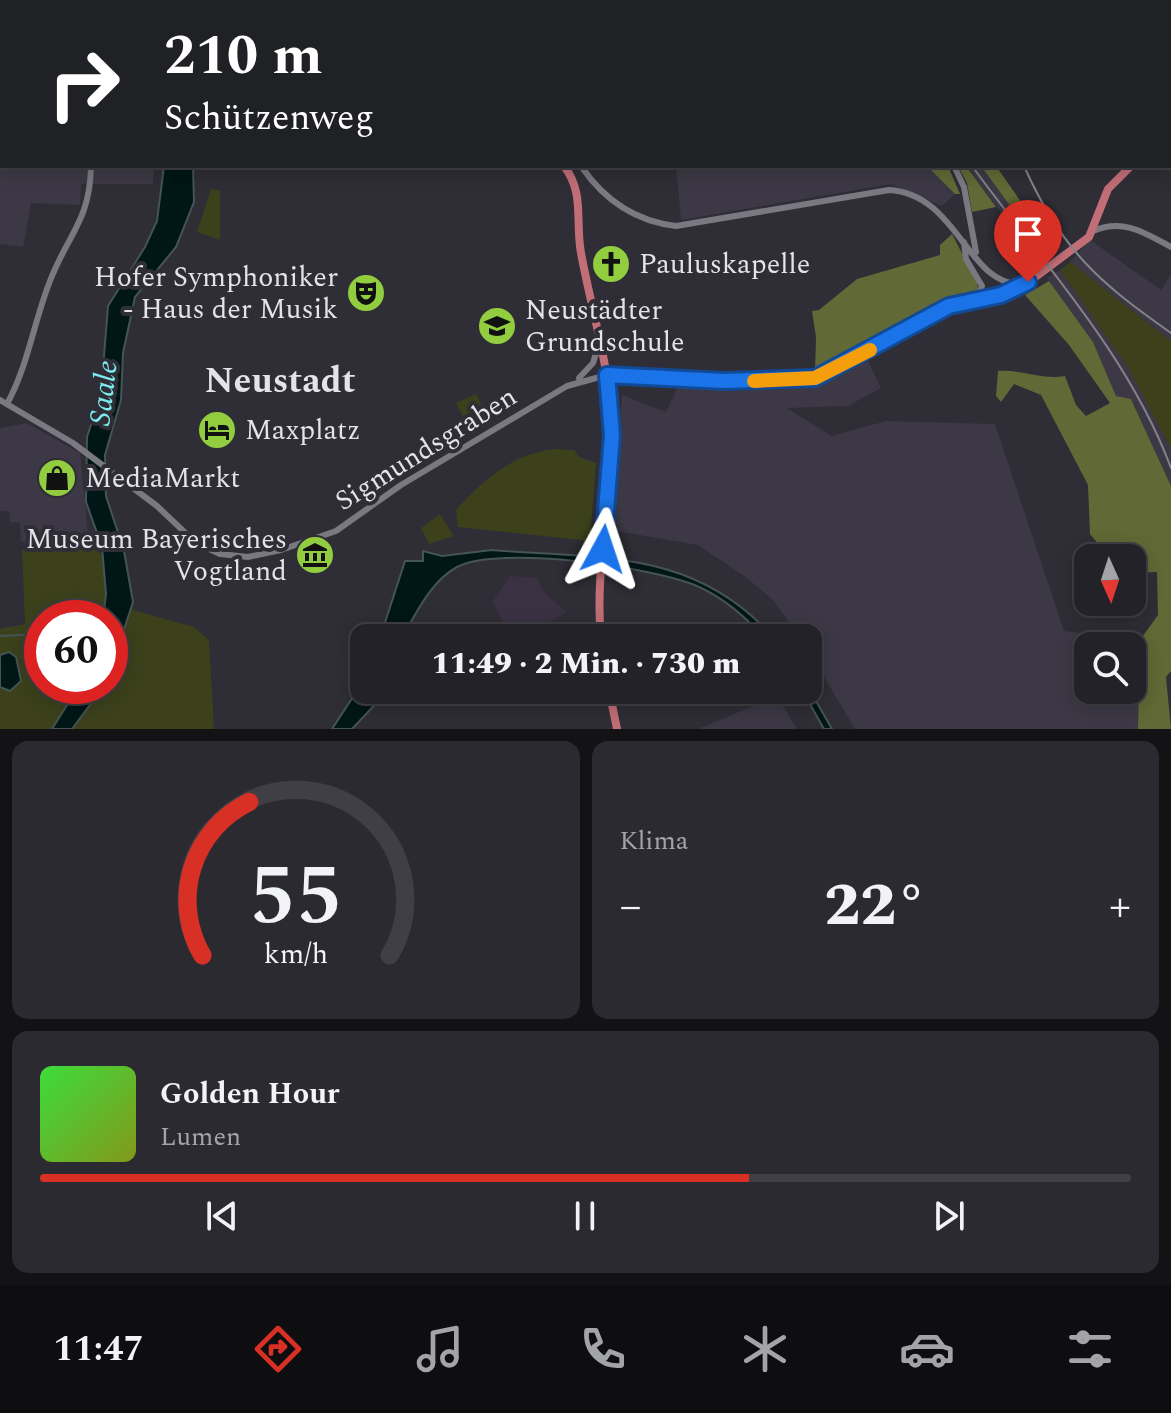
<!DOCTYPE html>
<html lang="de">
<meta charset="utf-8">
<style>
body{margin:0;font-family:Spectral,serif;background:#2b2a30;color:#f1f3f6;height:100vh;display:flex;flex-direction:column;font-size:30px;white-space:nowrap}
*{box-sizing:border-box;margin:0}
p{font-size:26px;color:#a3a4a8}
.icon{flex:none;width:44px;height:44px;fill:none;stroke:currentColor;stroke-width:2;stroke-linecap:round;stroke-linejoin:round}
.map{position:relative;height:729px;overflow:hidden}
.side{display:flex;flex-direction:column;gap:12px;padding:12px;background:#131316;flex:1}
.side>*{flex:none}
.top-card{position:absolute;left:0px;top:0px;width:1172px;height:168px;box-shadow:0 4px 20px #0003,0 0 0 2px #403f45;background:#202124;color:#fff;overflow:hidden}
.needle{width:52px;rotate:177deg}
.fabs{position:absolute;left:1074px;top:544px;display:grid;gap:16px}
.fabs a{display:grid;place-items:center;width:72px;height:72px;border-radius:16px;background:#232228;box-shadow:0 4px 20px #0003,0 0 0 2px #403f45;font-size:40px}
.speed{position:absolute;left:24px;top:600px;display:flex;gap:16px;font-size:40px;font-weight:700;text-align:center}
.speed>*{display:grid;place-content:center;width:104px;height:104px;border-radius:50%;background:#232228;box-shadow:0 4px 20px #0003,0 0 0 2px #403f45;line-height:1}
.speed .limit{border:12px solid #d22;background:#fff;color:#111}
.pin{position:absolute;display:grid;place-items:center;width:68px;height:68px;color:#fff;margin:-82px -34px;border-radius:50% 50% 50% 0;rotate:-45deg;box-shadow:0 0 8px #0007}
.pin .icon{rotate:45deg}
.me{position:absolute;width:88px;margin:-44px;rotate:5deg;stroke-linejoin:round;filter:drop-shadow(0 0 6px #0008)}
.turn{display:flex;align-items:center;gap:28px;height:168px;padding:0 32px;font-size:36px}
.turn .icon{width:104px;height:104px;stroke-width:2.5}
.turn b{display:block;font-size:56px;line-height:68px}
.big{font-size:60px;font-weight:800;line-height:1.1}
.side .widget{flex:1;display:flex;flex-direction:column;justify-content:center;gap:12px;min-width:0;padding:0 28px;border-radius:16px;background:#2b2a30}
.side .dial{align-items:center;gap:0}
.dial svg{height:208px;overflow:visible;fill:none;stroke:#403f45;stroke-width:7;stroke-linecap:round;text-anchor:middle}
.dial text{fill:#f1f3f6;stroke:none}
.song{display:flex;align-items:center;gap:24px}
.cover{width:96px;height:96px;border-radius:12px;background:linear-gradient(135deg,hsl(120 70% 55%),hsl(70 70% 35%))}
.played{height:8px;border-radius:4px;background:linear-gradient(90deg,#d93025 65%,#403f45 65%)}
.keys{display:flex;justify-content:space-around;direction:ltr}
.heat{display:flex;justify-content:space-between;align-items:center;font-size:44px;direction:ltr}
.side .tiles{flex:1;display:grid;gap:12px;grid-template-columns:1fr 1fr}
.widget:last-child{grid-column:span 2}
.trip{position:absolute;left:350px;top:624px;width:472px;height:80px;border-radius:16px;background:#232228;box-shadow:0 4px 20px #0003,0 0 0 2px #403f45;font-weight:800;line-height:80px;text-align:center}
.tabs{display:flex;height:128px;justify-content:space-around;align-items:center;background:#0e0e10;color:#a3a4a8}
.tabs .icon{width:56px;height:56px}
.tabs .on{color:#d93025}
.tabs b{font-size:36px;color:#f1f3f6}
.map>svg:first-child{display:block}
.built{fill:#3c3845;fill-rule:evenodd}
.education{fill:#3a3243}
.green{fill:#3c411c;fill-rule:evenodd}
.forest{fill:#616936}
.water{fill:#011617;stroke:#455456;stroke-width:2}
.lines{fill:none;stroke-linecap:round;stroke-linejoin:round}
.stream{stroke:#455456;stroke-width:2}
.tertiary{stroke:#7a7881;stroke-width:6}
.primary{stroke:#c16e76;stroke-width:8}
.rail{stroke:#838288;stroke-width:2}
.route-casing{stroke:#114b97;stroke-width:20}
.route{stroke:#1a73e8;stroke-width:14}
.slow{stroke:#f59e0b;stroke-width:14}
.labels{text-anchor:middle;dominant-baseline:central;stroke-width:8;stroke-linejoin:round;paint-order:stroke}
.poi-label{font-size:28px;fill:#e4e3e8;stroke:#2f2d35;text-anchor:start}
.street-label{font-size:28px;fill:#e4e3e8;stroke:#2f2d35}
.water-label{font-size:30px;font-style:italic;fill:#7becef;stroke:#2f2d35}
.district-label{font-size:36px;font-weight:bold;fill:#e4e3e8;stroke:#2f2d35}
</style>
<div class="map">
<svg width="1171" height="729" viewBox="0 0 1171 729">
<rect width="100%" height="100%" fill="#2f2d35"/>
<g class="built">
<polygon points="0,0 221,0 2,2 2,166 154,166 153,184 81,184 80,205 31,203 23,247 0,244"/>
<polygon points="899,0 1030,0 1031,2 899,2"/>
<polygon points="676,166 927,166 955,194 942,206 891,184 681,220"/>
<polygon points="966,166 981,166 1051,261 1042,267"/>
<polygon points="1090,240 1161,290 1171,274 1171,341 1070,262"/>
<polygon points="1060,270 1129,368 1157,419 1171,449 1171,486 1132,400 1116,396 1093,342 1047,278"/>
<path d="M868 361 881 388 848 406 787 408 832 436 886 421 995 424 1064 631 1140 640 1138 729H855L808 650V638H800L773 600 747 578 698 545 610 530 622 395 666 412 678 387 821 384ZM1088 646H1132V690H1088Z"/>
<polygon points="27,423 80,453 89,541 21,542 20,523 10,522 9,511 0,511 0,428"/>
<polygon points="777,696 797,729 698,729"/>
</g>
<polygon class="education" points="510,576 537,578 544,592 566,612 525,638 512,638 492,602"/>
<g class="green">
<polygon points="211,189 220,190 220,240 197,232"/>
<polygon points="1070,262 1171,341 1171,449 1129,369 1060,270"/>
<polygon points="476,394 484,410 465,421 456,403"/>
<path d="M554 449 574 450 579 457 596 463 590 541 458 527 456 510C483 480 512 454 554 449Z"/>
<polygon points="440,514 454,536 429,544 421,528"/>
<path d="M94 547 103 556 133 610 194 627 209 640 214 729H0V629L25 624 22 550ZM42 618H110V686H42Z"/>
</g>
<g class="forest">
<polygon points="927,166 948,166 960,194 955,194"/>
<polygon points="958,166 966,166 996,207 972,212 967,183"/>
<polygon points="981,166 996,166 1056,252 1048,258"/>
<polygon points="952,234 977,282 978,290 943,303 833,367 815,371 816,337 812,311 819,310 857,279 940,255 940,245"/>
<path d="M1049 281 1093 342 1116 396 1131 399 1171 486V671L1166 677 1171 729H1138L1140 640 1158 615 1157 572 1132 573V558H1110L1090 534 1088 485 1041 395 1014 384 1001 402 996 396 998 371C1021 369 1042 380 1065 376L1076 405 1086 416 1110 403 1069 345 1025 295Z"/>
</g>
<g class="water">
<polygon points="164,166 193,166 194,202 176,247 135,297 123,353 121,400 105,455 106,496 124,551 133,602 110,672 110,618 103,618 106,594 102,547 86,502 87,437 101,394 108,306 145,247 157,221"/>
<path d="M492 550C602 559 695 549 774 638H764C745 616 724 598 697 586 653 567 499 545 457 567 431 581 416 613 402 638H380L405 561H423V551L442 556Z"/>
<polygon points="9,652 16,657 21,681 10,691 0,687 0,655"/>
<polygon points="364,680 364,690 387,690 385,694 352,729 332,729"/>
<polygon points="79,686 104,686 72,729 52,729"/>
<polygon points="808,687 832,729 824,729 802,690"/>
</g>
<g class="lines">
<polyline class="stream" points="0,636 42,634"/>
<g class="tertiary">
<polyline points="97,2 97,0"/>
<path d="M581 166C604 200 634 221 676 226L889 190C958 194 967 285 1021 284"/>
<polyline points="954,166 964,187 976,252"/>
<path d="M1093 231C1123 218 1145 233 1171 247"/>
<polyline points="964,242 966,259 982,286 977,300"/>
<polyline points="579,378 593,363 599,344"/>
<polyline points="0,400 73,443 157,506 196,543 220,554 248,557 281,550 336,531 401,485 567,386 607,375"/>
<path d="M7 404C28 366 34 321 50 281 68 234 90 221 91 166"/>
</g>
<g class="primary">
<polyline points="546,2 547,0"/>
<polyline points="739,2 739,0"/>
<polyline points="1170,133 1171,131"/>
<path d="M564 166C585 193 575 221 581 253 592 313 611 370 612 432 613 501 594 569 601 638"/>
<path d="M607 375C676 374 756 394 822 376L941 310 1001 295 1034 278 1089 237 1108 189 1131 166"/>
<polyline points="609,690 617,729"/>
</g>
<g class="rail">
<polyline points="867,0 868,2"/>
<polyline points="972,0 972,2"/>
<path d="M972 166C1042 262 1129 355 1171 468"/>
<path d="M1024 166C1061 249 1098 282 1171 333"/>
</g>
</g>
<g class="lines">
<g class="route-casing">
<polyline id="route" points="603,549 612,435 607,375 724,381 815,378 949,306 1001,295 1028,282"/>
</g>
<use href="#route" class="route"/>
<polyline class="slow" points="754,381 815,378 870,350"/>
</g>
<defs>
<g id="church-disc" transform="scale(2)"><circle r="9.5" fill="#91cd3f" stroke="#2f2d35"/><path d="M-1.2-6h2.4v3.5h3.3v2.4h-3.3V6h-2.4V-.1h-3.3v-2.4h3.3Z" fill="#111"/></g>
<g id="theatre-disc" transform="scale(2)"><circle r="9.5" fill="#91cd3f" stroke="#2f2d35"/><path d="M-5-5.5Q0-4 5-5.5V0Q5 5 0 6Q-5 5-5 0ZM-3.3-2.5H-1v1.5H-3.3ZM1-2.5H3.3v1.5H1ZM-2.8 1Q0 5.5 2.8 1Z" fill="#111"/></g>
<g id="school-disc" transform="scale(2)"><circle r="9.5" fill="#91cd3f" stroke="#2f2d35"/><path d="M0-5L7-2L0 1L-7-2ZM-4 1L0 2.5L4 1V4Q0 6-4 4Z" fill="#111"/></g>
<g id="hotel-disc" transform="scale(2)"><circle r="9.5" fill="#91cd3f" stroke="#2f2d35"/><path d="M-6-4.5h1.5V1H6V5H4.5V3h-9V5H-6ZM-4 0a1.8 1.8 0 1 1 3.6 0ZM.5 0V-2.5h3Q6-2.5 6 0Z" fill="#111"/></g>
<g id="shop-disc" transform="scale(2)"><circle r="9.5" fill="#91cd3f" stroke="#2f2d35"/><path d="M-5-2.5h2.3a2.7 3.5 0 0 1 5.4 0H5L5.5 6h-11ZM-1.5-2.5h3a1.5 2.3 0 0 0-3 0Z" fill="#111"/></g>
<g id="museum-disc" transform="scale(2)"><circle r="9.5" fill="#91cd3f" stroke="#2f2d35"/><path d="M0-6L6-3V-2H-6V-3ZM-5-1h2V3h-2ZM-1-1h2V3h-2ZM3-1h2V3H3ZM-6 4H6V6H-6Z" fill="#111"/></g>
</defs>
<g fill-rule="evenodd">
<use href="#church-disc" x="611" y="264"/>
<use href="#theatre-disc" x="366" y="293"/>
<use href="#school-disc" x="497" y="326"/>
<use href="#hotel-disc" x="217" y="430"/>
<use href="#shop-disc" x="57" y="478"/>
<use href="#museum-disc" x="315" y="555"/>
</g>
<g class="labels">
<g class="poi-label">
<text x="639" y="264">Pauluskapelle</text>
<text x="338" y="277" text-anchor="end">Hofer Symphoniker<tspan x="338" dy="32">- Haus der Musik</tspan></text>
<text x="525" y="310">Neustädter<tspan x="525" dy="32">Grundschule</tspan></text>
<text x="245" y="430">Maxplatz</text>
<text x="85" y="478">MediaMarkt</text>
<text x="287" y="539" text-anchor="end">Museum Bayerisches<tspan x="287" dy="32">Vogtland</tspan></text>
</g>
<g class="street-label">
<text transform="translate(426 449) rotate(-32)">Sigmundsgraben</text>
</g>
<g class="water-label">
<text transform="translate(104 393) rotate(-83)">Saale</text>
</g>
<g class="district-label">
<text x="280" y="381">Neustadt</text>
</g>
</g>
</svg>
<div class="fabs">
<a><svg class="needle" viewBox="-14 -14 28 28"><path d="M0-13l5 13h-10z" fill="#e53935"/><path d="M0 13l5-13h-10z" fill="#a3a4a8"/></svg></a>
<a><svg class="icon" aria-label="search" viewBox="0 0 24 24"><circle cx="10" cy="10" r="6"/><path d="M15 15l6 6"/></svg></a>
</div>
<div class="speed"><div class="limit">60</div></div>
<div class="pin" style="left:1028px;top:282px;background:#d93025"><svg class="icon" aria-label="arrive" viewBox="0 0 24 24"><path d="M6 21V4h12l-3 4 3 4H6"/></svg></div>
<svg class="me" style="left:603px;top:549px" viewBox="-20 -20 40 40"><path d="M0-17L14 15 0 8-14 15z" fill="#1a73e8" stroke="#fff" stroke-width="4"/></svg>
<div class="trip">11:49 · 2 Min. · 730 m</div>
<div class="top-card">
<div class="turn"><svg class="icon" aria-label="right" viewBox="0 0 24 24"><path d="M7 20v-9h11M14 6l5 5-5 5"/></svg><div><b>210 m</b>Schützenweg</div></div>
</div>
</div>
<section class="side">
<div class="tiles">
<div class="widget dial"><svg viewBox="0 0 100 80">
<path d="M14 69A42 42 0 1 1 86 69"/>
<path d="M14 69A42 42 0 0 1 32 10" stroke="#d93025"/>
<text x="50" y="56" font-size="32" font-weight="700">55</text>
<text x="50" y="72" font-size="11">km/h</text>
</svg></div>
<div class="widget"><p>Klima</p>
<div class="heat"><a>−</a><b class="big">22°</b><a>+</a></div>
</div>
<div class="widget">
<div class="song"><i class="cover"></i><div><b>Golden Hour</b><p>Lumen</p></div></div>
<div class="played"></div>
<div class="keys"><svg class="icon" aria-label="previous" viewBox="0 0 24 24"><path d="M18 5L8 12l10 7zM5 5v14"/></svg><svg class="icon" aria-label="pause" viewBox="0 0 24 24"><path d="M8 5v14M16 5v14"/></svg><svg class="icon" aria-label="next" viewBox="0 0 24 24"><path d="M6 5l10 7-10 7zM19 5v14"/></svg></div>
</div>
</div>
</section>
<nav class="tabs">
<b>11:47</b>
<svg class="icon on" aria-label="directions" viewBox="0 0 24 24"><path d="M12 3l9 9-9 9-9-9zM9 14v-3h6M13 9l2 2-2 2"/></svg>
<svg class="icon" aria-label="music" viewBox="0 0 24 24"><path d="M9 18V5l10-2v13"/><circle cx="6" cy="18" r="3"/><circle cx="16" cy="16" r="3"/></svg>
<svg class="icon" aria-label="phone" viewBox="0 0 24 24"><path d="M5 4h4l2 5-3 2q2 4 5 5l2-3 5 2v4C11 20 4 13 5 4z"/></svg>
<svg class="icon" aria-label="climate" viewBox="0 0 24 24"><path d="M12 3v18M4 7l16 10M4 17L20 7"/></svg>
<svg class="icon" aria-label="car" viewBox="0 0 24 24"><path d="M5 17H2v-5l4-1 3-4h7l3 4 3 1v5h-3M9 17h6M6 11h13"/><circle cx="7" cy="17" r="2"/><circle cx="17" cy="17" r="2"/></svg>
<svg class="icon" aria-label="filters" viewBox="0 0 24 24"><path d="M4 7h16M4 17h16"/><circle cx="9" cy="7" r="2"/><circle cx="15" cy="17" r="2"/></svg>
</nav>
